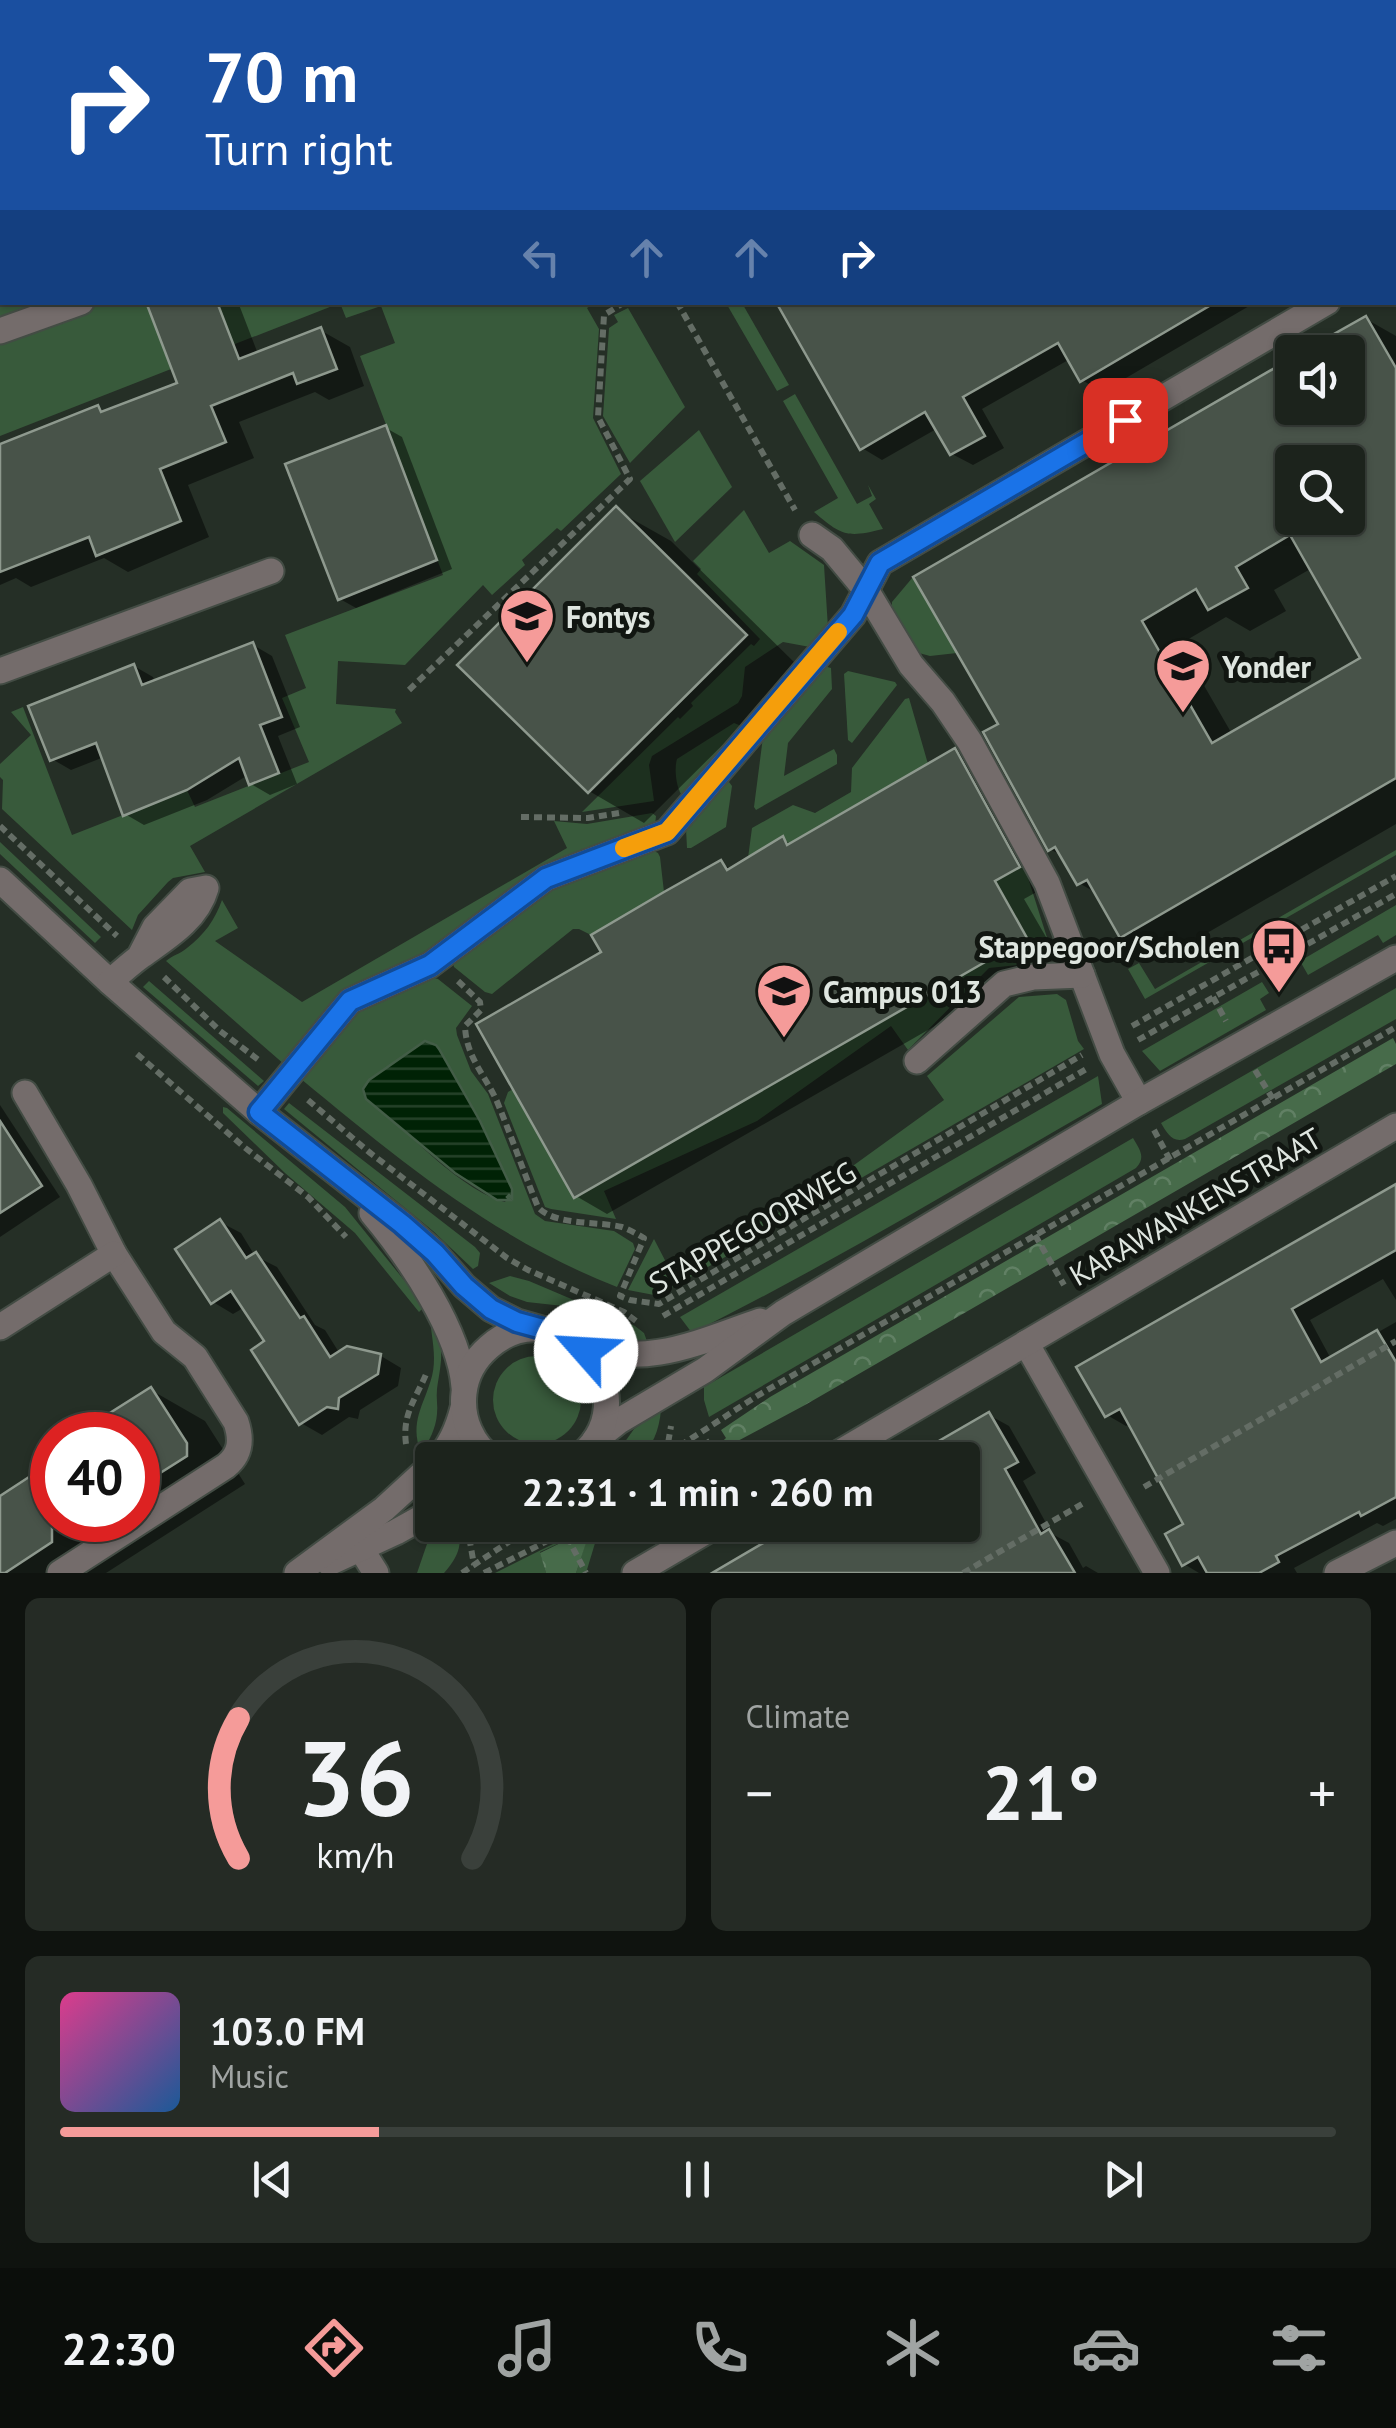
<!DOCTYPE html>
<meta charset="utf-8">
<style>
body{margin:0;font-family:"PT Sans",sans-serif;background:#252b25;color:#f1f3f6;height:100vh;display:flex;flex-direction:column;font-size:38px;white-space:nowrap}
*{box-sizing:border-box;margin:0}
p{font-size:32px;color:#a0a4a3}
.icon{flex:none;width:55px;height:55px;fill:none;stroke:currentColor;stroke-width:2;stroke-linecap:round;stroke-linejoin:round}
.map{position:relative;height:1573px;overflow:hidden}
.panel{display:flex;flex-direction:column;gap:25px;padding:25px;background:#0f130f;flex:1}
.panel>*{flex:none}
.banner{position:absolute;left:0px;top:0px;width:1398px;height:305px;box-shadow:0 2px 8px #0004,0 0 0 2px #3a403b;background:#1a4fa0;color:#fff;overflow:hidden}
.controls{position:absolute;left:1275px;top:335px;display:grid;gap:20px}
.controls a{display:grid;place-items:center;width:90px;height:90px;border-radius:10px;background:#1c231c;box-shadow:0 2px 8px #0004,0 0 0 2px #3a403b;font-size:50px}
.speed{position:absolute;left:30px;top:1412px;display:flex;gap:20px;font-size:50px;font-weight:700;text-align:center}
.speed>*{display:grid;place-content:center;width:130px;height:130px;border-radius:50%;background:#1c231c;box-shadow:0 2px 8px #0004,0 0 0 2px #3a403b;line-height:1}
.speed .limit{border:15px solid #d22;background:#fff;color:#111}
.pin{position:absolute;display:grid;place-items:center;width:85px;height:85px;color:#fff;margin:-42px;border-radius:20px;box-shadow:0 5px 15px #0006}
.me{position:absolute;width:110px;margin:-55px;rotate:296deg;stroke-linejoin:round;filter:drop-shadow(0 0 8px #0008)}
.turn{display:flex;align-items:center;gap:35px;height:210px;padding:0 40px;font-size:45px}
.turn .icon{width:130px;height:130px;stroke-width:2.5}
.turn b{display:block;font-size:70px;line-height:85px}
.lanes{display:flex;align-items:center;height:95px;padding:0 40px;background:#0003;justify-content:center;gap:50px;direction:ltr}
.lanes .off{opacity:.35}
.big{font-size:75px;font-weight:800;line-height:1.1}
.panel .card{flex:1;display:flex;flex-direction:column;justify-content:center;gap:15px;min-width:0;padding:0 35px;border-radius:15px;background:#252b25}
.panel .dial{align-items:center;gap:0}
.dial svg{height:260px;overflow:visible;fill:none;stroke:#3a403b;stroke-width:7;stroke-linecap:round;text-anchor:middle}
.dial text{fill:#f1f3f6;stroke:none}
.song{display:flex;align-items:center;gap:30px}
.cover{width:120px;height:120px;border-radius:15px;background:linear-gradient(135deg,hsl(330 70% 55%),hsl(210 70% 35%))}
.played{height:10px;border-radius:5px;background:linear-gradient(90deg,#f59b99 25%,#3a403b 25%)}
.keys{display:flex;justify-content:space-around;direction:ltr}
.heat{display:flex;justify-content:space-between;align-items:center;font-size:55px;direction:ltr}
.panel .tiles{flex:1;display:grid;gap:25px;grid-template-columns:1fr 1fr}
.card:last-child{grid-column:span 2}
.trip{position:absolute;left:415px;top:1442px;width:565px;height:100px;border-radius:10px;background:#1c231c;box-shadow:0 2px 8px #0004,0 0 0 2px #3a403b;font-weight:800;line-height:100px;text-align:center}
.dock{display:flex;height:160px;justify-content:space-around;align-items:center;background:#0b0e0b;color:#a0a4a3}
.dock .icon{width:70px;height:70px}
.dock .active{color:#f59b99}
.dock b{font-size:45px;color:#f1f3f6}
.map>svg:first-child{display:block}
.green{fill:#385a3b;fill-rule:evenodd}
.forest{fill:url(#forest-crowns)}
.water{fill:url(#water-rules);stroke:#435d47;stroke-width:2.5}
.shadow{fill:#0007;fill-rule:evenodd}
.building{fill:#485349;stroke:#8e998e;stroke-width:2.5;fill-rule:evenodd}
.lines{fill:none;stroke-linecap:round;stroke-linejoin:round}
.minor-casing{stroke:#434c44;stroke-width:29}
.path{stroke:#646d65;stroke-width:6;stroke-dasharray:8 5;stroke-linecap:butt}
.minor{stroke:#746c6b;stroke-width:25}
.route-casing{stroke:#114b97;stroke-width:25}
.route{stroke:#1a73e8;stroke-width:18}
.slow{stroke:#f59e0b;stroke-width:18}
.labels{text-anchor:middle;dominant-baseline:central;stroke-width:10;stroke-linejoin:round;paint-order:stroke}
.poi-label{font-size:30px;font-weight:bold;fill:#dfe6e0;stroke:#111611;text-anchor:start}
.street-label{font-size:30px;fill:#dfe6e0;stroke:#111611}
</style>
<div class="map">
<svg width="1396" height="1573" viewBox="0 0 1396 1573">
<defs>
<pattern id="forest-crowns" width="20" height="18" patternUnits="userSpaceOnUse" patternTransform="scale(2.5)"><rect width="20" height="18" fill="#476b4a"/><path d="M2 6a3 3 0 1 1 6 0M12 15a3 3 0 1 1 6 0" fill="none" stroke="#618064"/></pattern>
<pattern id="water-rules" width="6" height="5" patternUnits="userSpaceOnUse" patternTransform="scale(2.5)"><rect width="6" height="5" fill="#002205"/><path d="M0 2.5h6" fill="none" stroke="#254229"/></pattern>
</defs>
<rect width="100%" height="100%" fill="#252f26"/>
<g class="green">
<polygon points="471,0 689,0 690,2 472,2"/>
<polygon points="0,213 2,219 2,302 165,303 148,309 163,347 217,303 595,303 587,308 599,329 593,418 621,474 561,531 557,528 522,560 525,565 492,595 483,585 405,665 338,661 336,704 396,709 395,712 402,723 190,846 205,872 173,878 168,882 138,915 132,930 2,809 3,780 0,777 0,764 31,735 11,712 23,707 72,835 187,790 195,807 309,762 282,698 306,688 285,635 443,575 360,356 395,343 381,306 346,318 340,303 0,436"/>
<polygon points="726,303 742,303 789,385 777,391"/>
<polygon points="628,308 685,407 630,463 603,416 609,328 618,322 614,315"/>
<path d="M795 394 857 504 872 496 868 485 876 499 869 504 883 529C847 538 842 536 814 512L838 498 783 401Z"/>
<polygon points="699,430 732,487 675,542 640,481"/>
<polygon points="744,510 769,553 790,541 824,565 828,628 810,647 783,642 745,667 742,696 738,703 652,756 649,765 654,801 582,812 678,717 680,719 693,706 691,703 751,644 754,646 760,639 697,574 701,569 693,561"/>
<polygon points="913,577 957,653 930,656 919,653 892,610 892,602"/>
<polygon points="824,666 831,668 832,689 788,743 784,776 834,749 837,755 837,764 756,810 754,807 763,737"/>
<polygon points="848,671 895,682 897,685 852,743 848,740 844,674"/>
<polygon points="909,698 928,764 758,861 748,858 752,828 793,805 815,813 851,792 852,768 905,699"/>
<path d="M734 723 739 725 738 736 683 797C676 789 674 769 677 759Z"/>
<polygon points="729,782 732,786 726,827 691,848 687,848 686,829 725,783"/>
<path d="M652 813 656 816 655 825 544 871 285 1065 166 961C173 955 180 954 187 948 204 935 215 920 222 900L238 928 215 941 302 1002 567 848 554 821 587 824Z"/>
<polygon points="0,842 101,937 95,943 0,854"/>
<polygon points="650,849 658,853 660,857 664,892 591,935 579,929 573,929 492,994 485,992 454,967 453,963 459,956 554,889"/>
<polygon points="1396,850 1396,855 1145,999 1128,969 1139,963 1155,989"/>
<path d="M1024 865 1050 947C1050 955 1045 960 1038 963L989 968 908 1050 891 1026 757 1121 604 1191 616 1219 551 1209 545 1207 504 1103 508 1092 513 1089 687 1133 1027 938 995 881Z"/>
<polygon points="1396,905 1396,935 1383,943 1378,935 1308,975 1300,961"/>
<path d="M431 977 438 979 472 1006 456 1028 457 1035 471 1071 488 1094 535 1214 545 1221 614 1231 633 1243 635 1249 617 1287C496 1240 399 1160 301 1079L360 1008ZM426 1042 436 1044 439 1049 480 1121 512 1189V1197L509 1195 505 1202C460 1191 396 1122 363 1089L369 1080Z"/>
<polygon points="149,981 264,1081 258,1086 143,987"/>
<polygon points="1262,982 1269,993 1260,999 1266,1010 1160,1071 1142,1051"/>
<path d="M1396 988V1019L1185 1139C1172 1143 1167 1133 1161 1123Z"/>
<polygon points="1057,994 1066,1000 1078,1041 1084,1049 663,1293 654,1295 628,1290 654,1239 668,1266 807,1199 944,1100 927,1076 1019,997"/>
<path d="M1098 1076 1102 1104C966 1182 832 1263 692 1333L680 1317Z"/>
<polygon points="289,1103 475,1247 480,1253 478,1266 473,1269 433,1231 284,1109"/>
<polygon points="223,1107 227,1108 345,1207 425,1306 419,1312 355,1233 285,1173 223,1113"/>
<path d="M1133 1138C1140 1150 1146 1157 1136 1168L709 1417 704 1400V1387Z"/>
<polygon points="510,1276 529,1281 635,1326 644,1333 648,1344 617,1338 581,1313 563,1306 527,1302 510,1296 489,1283"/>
<path d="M435 1324C445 1350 441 1363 437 1389 436 1398 438 1406 437 1414 436 1428 429 1442 421 1453 409 1421 424 1406 432 1376 436 1360 433 1344 431 1328Z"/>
<circle cx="537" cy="1400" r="44"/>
<path d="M661 1410C659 1431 653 1445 639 1460H612L634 1429Z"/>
<path d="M441 1525H457C464 1545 457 1558 444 1573H417L428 1541Z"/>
<polygon points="591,1525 599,1525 599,1530 586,1573 576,1573 590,1529 540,1552 546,1573 495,1573"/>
</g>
<g class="forest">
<polygon points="1393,1038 1396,1044 1396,1064 805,1405 702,1460 726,1438 721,1430 770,1397"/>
<polygon points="591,1528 576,1573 546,1573 540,1553"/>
</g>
<polygon class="water" points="425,1041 436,1045 439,1049 480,1121 512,1189 512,1198 509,1195 507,1197 510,1200 497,1200 455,1173 366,1099 363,1089 369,1080"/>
<g class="shadow">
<polygon points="0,0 392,0 393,2 2,2 2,212 0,206"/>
<polygon points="701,0 898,0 900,2 702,2"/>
<polygon points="148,302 238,302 258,354 320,330 350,347 364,386 329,400 315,392 239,422 254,458 188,485 209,537 128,572 104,558 31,587 16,578 0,585 0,447 98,408 106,413 180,384"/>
<polygon points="779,302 1256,302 1102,392 1082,380 1070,359 982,409 1004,448 973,465 952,454 938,428 882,460 862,448"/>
<path d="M1366 319 1396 336V824L1162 959 1121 936 1098 894 1079 883 1064 857 1050 849 1001 725 916 578 1292 361V408H1348V352H1307ZM1292 462H1348V518H1292ZM1312 568 1364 659 1232 734 1180 644 1226 617 1250 631 1286 611 1274 590Z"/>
<polygon points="386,428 402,437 452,569 356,608 340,599"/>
<polygon points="616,510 671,541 800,668 644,823 589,791"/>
<polygon points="253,645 272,656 300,727 278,736 297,784 270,795 251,784 248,775 207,800 144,825 125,814 104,757 71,770 52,759 134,666 153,677 155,683"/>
<polygon points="955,751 986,769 1049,885 1024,899 1057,956 607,1214 576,1196 605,953 721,863 733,870 783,839 792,845"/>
<polygon points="0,1105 60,1197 0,1237"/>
<polygon points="1396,1186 1396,1300 1383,1279 1310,1320 1331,1359 1396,1322 1396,1519 1383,1526 1377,1523 1294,1568 1297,1573 1199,1573 1184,1564 1187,1525 1131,1424 1126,1426 1107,1415"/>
<polygon points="220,1222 241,1233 255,1256 277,1267 315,1325 325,1330 340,1354 381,1356 401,1368 398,1386 360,1410 358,1419 349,1417 322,1435 301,1423 268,1342 245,1307 233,1314 213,1302"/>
<polygon points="151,1390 205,1421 245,1484 106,1573 0,1573 0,1499 52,1465 52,1520 138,1520 138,1435 82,1435"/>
<polygon points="989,1415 1009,1426 1036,1473 1023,1481 1052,1534 1069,1543 1083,1568 1086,1566 1098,1573 716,1573 799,1525 962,1525 962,1460 911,1460"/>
</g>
<g class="building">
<polygon points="146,302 217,302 239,359 321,327 337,369 297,384 293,373 211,406 226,442 160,469 181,521 96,556 89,537 0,572 0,444 98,405 101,412 177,383"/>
<polygon points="776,302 1216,302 1080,382 1058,343 963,397 985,436 950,455 925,412 860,450"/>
<path d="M1366 316 1396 368V778L1120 938 1087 880 1077 885 1055 847 1048 851 983 732 998 724 913 577 1292 358V408H1348V352H1302ZM1292 462H1348V518H1292ZM1290 535 1360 658 1212 743 1142 621 1196 589 1208 610 1248 588 1236 567Z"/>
<polygon points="386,425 437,560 338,600 285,464"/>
<polygon points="616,506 747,635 588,793 457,665"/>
<polygon points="253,642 282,717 260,725 279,773 249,785 239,758 187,790 123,816 96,743 50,761 28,706 134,664 142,685"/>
<polygon points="955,748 1020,867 995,881 1027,938 574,1198 476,1024 601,952 591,935 664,892 721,860 727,870 783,836 787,845"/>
<polygon points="0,1121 42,1186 0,1213"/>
<polygon points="1396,1184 1396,1250 1292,1309 1321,1362 1377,1330 1396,1362 1396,1497 1361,1516 1359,1512 1276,1556 1279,1562 1259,1573 1207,1573 1198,1557 1182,1566 1165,1534 1183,1524 1120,1409 1105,1417 1076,1367"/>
<polygon points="220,1219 246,1258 256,1252 300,1318 304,1316 330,1357 347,1346 381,1354 378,1374 339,1398 338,1409 327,1407 299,1425 251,1350 264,1341 231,1291 211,1304 175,1249"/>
<polygon points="151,1387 187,1443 187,1456 138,1487 138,1435 75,1435"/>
<polygon points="989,1412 1018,1462 1005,1469 1041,1534 1049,1529 1075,1573 712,1573 794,1525 962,1525 962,1460 906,1460"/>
<polygon points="52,1462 52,1542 5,1573 0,1573 0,1496"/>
</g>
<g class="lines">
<g class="minor-casing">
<g id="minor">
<polyline points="503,0 504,2"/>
<polyline points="960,0 961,2"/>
<polyline points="1381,0 1382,2"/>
<polyline points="1395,26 1396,28"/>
<polyline points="1395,263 1396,263"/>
<polyline points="0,331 81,302"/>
<polyline points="812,535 832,549 866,590 911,665 943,702 970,742 1047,883 1112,1054 1139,1102"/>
<polyline points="0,671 271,571"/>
<polyline points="0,880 110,982 259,1112 402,1224 435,1253 464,1286 491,1309 517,1322 545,1330"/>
<path d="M110 982C120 973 130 964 141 956 166 938 197 920 206 888L190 891 155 927 140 956"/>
<polyline points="917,1061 1004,984 1033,977 1082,975"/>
<path d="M25 1093 79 1185 114 1254 164 1332 195 1357 236 1422C242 1440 241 1454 226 1466L60 1573"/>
<polyline points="259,1112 350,1001 430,965 546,878 667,832 853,615 880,563 1327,302"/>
<path d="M372 1213C408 1256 460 1331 464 1387"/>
<polyline points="0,1327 114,1254"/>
<polyline points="1026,1343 1157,1573"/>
<path d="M582 1344C644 1370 701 1341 760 1321"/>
<polyline points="595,1440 619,1421 705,1370 783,1313 1139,1102 1396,958"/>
<path d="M437 1460C451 1445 458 1428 463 1408"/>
<path d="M494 1460C472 1445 461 1419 464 1393 466 1375 475 1359 489 1347 561 1284 657 1400 575 1460"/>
<polyline points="827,1460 1396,1126"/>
<polyline points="354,1538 376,1573"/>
<polyline points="329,1563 396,1532 432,1512"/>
<polyline points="297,1573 384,1509 432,1465"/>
<polyline points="635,1573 717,1525"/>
<polyline points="1337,1573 1396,1543"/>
</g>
</g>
<g class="path">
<polyline points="1008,2 1008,0"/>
<polyline points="1036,2 1037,0"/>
<polyline points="1144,2 1148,0"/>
<polyline points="677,302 795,510"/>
<polyline points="409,690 630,479 598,417 604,315 625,302"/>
<polyline points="521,817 588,818 619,813"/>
<polyline points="0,826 117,936"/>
<polyline points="164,977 220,1031 260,1061"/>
<path d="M458 981 480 1002 481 1010 465 1026C466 1058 487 1077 498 1104 512 1138 524 1173 538 1207 554 1226 599 1221 622 1227 630 1230 637 1234 644 1238L620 1296 630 1300 659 1304 1082 1055"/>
<polyline points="1213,997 1226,1021"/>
<polyline points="1132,1026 1396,876"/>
<polyline points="1138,1040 1396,894"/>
<polyline points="137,1054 244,1147 308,1197 346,1237"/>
<polyline points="1255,1070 1273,1099"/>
<polyline points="308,1100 369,1152 507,1258 528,1270 624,1312 636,1321"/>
<polyline points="1154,1130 1170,1160"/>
<polyline points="1035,1235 1064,1285"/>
<polyline points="663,1316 1088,1068"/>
<path d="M406 1444C402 1413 416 1399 427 1372"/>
<polyline points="666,1455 671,1426"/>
<polyline points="658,1460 757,1396 1396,1027"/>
<polyline points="683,1460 710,1441"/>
<polyline points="1144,1487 1396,1341"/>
<polyline points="467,1525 474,1565"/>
<polyline points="472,1525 519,1535 551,1525"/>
<polyline points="561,1525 586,1573"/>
<polyline points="462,1573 519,1535"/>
<polyline points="484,1573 579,1525"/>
<polyline points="963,1573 1082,1504"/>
</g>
<use href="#minor" class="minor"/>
</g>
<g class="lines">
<g class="route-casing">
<polyline id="route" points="586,1351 561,1334 517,1322 491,1309 464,1286 435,1253 402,1224 259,1112 350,1001 430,965 546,878 667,832 853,615 880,563 1125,420"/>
</g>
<use href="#route" class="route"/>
<polyline class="slow" points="624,848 667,832 838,632"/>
</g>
<defs>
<g id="university-pin" transform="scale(2.875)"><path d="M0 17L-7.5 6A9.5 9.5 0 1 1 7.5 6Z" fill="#f59b99" stroke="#111611"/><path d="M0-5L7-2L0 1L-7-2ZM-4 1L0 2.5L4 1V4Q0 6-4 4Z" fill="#111"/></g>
<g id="bus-pin" transform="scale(2.875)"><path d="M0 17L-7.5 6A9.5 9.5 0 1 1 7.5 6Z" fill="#f59b99" stroke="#111611"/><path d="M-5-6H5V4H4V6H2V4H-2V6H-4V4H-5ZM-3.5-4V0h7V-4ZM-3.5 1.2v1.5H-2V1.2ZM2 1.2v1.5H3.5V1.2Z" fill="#111"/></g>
<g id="school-pin" transform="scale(2.875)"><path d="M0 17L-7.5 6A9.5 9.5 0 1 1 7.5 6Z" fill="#f59b99" stroke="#111611"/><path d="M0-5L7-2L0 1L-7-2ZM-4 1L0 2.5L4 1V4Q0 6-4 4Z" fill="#111"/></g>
</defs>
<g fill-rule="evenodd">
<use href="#university-pin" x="527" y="616"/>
<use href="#university-pin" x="1183" y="666"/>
<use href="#bus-pin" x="1279" y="946"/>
<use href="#school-pin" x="784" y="991"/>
</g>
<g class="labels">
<g class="poi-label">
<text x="566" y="616">Fontys</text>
<text x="1222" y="666">Yonder</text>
<text x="1240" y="946" text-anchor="end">Stappegoor/Scholen</text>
<text x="823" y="991">Campus 013</text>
</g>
<g class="street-label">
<text transform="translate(1195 1206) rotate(-30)">KARAWANKENSTRAAT</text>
<text transform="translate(752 1227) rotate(-30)">STAPPEGOORWEG</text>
</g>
</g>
</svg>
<div class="controls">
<a><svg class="icon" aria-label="sound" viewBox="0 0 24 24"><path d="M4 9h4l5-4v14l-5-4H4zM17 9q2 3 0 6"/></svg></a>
<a><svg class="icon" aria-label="search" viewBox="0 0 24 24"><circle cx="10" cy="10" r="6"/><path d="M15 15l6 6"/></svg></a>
</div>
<div class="speed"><div class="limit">40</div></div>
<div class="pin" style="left:1125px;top:420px;background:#d93025"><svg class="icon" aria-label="arrive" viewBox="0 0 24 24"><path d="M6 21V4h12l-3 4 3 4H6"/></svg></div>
<svg class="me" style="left:586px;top:1351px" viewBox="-20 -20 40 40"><circle r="19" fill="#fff"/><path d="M0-13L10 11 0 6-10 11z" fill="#1a73e8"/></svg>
<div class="trip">22:31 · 1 min · 260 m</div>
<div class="banner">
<div class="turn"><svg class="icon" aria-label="right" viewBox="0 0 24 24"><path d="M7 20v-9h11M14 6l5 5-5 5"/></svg><div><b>70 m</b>Turn right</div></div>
<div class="lanes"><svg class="icon off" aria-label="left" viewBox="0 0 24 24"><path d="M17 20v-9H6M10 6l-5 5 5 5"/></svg><svg class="icon off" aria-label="ahead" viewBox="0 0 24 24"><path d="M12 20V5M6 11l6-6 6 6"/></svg><svg class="icon off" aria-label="ahead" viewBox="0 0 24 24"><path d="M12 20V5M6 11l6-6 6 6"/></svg><svg class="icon" aria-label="right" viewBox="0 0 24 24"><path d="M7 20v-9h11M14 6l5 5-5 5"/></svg></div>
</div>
</div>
<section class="panel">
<div class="tiles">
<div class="card dial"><svg viewBox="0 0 100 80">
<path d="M14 69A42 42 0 1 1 86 69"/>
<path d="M14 69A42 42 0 0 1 14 26" stroke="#f59b99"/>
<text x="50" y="56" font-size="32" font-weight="700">36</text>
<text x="50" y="72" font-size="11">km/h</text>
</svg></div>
<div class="card"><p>Climate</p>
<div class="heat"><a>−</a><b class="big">21°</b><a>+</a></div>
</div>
<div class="card">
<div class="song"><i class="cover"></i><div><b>103.0 FM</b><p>Music</p></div></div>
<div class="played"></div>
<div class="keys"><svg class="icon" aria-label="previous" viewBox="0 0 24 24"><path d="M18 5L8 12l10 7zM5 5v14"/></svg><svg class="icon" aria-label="pause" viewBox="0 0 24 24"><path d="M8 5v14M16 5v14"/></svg><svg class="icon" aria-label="next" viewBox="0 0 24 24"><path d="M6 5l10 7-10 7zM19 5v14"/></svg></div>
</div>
</div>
</section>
<nav class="dock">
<b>22:30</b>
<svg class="icon active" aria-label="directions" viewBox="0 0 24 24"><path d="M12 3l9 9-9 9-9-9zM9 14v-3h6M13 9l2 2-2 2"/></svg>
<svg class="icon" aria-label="music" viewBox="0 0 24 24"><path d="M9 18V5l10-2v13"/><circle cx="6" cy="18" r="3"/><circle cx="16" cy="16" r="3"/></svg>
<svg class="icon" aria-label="phone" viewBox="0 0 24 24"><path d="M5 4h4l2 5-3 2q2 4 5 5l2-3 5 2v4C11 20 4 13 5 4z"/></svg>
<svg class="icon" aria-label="climate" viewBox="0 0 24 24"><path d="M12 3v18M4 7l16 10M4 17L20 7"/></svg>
<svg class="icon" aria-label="car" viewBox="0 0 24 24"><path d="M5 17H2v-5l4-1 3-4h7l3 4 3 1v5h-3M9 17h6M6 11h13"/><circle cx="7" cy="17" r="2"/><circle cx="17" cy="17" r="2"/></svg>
<svg class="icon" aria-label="filters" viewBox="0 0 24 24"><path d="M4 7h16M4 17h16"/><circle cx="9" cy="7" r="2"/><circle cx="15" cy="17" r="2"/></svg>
</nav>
